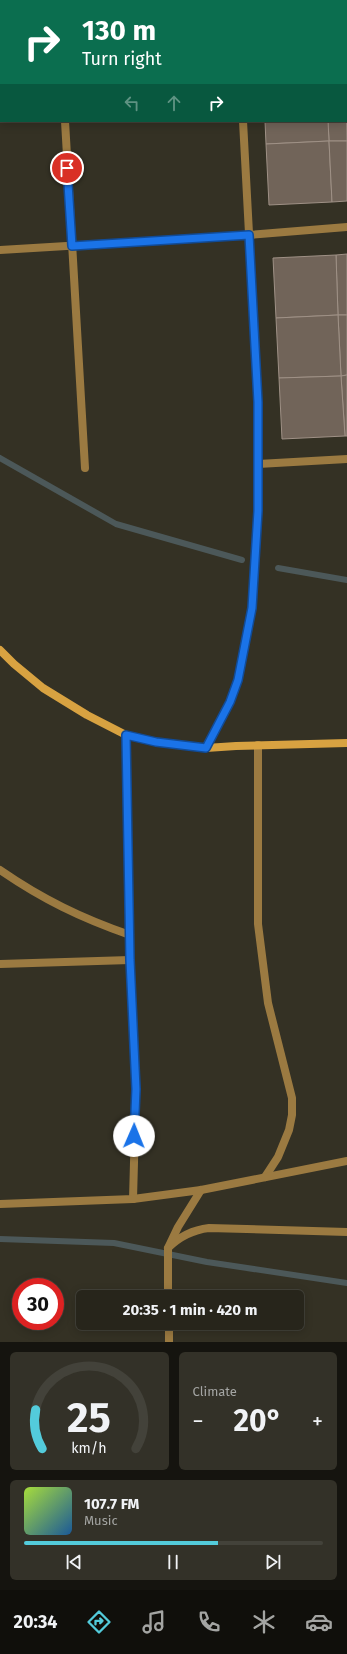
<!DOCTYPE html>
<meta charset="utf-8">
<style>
body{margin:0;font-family:"Fira Sans",sans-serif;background:#333128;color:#f1f3f6;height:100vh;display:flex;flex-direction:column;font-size:15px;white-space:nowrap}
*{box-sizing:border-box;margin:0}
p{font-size:13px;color:#a4a5a3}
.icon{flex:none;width:22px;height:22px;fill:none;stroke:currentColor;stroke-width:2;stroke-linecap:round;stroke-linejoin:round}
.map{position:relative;height:1342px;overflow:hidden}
.details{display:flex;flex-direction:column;gap:10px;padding:10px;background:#15140f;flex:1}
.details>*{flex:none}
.guide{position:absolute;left:0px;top:0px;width:347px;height:122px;box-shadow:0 2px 10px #0003,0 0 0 1px #43423a;background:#0b6e4f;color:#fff;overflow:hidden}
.speed{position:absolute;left:12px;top:1278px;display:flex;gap:8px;font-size:20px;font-weight:700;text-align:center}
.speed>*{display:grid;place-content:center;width:52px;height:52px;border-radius:50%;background:#27251b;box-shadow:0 2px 10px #0003,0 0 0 1px #43423a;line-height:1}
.speed .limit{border:6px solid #d22;background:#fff;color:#111}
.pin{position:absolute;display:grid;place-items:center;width:34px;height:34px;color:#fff;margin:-17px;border:2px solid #fff;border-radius:50%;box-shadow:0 1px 4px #0007}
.me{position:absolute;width:44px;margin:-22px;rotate:1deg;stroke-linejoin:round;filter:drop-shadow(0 0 3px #0008)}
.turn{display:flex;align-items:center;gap:14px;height:84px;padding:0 16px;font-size:18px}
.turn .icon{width:52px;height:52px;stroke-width:2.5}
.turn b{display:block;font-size:28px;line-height:34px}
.lanes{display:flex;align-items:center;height:38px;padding:0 16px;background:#0003;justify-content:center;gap:20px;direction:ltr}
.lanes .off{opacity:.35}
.big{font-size:30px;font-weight:700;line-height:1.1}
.details .widget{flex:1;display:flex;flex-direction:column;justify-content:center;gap:6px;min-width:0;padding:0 14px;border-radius:6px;background:#333128}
.details .dial{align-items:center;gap:0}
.dial svg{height:104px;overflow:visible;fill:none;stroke:#43423a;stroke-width:7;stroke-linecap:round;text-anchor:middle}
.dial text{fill:#f1f3f6;stroke:none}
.song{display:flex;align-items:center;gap:12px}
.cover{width:48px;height:48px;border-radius:6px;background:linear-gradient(135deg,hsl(80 70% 55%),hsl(210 70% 35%))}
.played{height:4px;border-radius:2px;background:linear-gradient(90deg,#53cbdb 65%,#43423a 65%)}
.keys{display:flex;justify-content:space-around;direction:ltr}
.heat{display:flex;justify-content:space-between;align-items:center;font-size:22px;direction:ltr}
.details .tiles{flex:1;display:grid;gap:10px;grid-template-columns:1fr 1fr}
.widget:last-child{grid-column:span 2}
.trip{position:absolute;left:76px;top:1290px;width:228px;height:40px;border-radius:6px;background:#27251b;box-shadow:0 2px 10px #0003,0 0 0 1px #43423a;font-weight:700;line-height:40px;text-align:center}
.tab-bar{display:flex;height:64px;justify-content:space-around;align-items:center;background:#100f0b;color:#a4a5a3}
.tab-bar .icon{width:28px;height:28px}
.tab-bar .on{color:#53cbdb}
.tab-bar b{font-size:18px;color:#f1f3f6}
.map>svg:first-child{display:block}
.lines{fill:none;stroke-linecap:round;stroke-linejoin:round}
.stream{stroke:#4c5859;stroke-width:6}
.building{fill:#716459;stroke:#9f9186}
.minor{stroke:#9b7a41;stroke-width:8}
.tertiary{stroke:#9b7a41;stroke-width:8}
.secondary{stroke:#d8a241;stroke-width:8}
.route-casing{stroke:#114b97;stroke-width:10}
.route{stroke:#1a73e8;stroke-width:7}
</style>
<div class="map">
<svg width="347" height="1342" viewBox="0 0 347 1342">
<rect width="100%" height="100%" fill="#343124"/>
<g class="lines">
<g class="stream">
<polyline points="0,458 116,524 242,560"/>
<polyline points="278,568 347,580"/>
<polyline points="0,1239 114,1243 207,1262 347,1283"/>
</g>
</g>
<g class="building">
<rect x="259" y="0" width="63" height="1"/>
<polygon points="322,0 347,0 347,19 346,1"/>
<polygon points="346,19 347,19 346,80"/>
<polygon points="346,80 347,141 329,141 328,121 346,121"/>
<polygon points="265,121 328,121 329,141 266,144"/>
<polygon points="329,141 332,202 269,205 266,144"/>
<polygon points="329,141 347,141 347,201 332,202"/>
<polygon points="347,254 347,315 338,315 336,255"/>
<polygon points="336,255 338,315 276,318 273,258"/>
<polygon points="338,315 347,315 347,375 341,376"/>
<polygon points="338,315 341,376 279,378 276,318"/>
<polygon points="347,375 347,436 345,436 341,376"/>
<polygon points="341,376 345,436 282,439 279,378"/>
</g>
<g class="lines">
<g class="minor">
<polyline points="58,0 58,1"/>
<polyline points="237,0 237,1"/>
<polyline points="65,121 85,468"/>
<polyline points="0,250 249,235 347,227"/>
<polyline points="258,464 347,459"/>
<polyline points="126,735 130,960 136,1089 133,1199"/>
<polyline points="258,745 258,924 268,1003 292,1098 292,1115 289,1130 278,1157 265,1177"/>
<polyline points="206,748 230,702 238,680 252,608 258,511 258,402 243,121"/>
<path d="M0 870C42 899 81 918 130 935"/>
<polyline points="0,964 130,960"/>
<path d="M168 1248C180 1236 192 1230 209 1228L347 1232"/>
<polyline points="168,1297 168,1248 178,1227 201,1190"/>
<polyline points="169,1323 169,1342"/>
</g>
<polyline class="tertiary" points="0,1204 133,1199 201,1190 347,1161"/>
<polyline class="secondary" points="0,650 14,664 43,688 87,715 126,735 156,742 206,748 236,746 347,743"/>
</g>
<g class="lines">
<g class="route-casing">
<polyline id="route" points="67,168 72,246 249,235 258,402 258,511 252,608 238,680 230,702 206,748 156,742 126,735 130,960 136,1089 134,1136"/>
</g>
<use href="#route" class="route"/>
</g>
</svg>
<div class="speed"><div class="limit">30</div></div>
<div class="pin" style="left:67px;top:168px;background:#d93025"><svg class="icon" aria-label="arrive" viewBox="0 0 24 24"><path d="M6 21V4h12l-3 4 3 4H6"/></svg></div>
<svg class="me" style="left:134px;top:1136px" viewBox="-20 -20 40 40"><circle r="19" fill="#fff"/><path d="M0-13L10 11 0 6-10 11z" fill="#1a73e8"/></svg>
<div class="trip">20:35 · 1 min · 420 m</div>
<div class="guide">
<div class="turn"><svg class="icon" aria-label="right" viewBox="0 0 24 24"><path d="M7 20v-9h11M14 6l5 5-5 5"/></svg><div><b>130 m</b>Turn right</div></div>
<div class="lanes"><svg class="icon off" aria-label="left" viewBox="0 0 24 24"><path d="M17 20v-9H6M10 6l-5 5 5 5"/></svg><svg class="icon off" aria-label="ahead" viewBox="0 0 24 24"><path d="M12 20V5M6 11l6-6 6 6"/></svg><svg class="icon" aria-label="right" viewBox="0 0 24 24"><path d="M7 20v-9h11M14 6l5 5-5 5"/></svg></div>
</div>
</div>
<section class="details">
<div class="tiles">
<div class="widget dial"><svg viewBox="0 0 100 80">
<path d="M14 69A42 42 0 1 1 86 69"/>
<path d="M14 69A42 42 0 0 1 9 39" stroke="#53cbdb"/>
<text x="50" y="56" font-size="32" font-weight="700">25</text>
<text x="50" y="72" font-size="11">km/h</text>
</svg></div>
<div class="widget"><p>Climate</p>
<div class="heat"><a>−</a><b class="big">20°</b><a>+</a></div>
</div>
<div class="widget">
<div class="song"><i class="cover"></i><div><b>107.7 FM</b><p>Music</p></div></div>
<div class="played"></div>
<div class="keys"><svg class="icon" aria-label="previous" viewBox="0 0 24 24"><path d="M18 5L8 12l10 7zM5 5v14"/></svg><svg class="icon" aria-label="pause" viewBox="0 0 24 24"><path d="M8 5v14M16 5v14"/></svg><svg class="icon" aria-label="next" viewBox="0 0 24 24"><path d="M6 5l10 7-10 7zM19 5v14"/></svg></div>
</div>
</div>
</section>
<nav class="tab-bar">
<b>20:34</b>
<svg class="icon on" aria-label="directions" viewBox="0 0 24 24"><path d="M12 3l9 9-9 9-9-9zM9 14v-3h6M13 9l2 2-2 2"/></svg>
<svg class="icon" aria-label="music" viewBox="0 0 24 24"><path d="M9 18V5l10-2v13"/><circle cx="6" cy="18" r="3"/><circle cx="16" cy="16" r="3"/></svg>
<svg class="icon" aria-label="phone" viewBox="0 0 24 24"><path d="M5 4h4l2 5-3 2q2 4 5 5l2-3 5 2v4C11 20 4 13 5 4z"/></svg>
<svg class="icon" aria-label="climate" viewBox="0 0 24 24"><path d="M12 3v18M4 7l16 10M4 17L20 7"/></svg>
<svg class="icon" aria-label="car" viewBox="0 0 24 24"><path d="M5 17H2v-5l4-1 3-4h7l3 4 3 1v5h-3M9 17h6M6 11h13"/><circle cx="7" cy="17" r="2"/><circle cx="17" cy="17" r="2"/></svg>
</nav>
